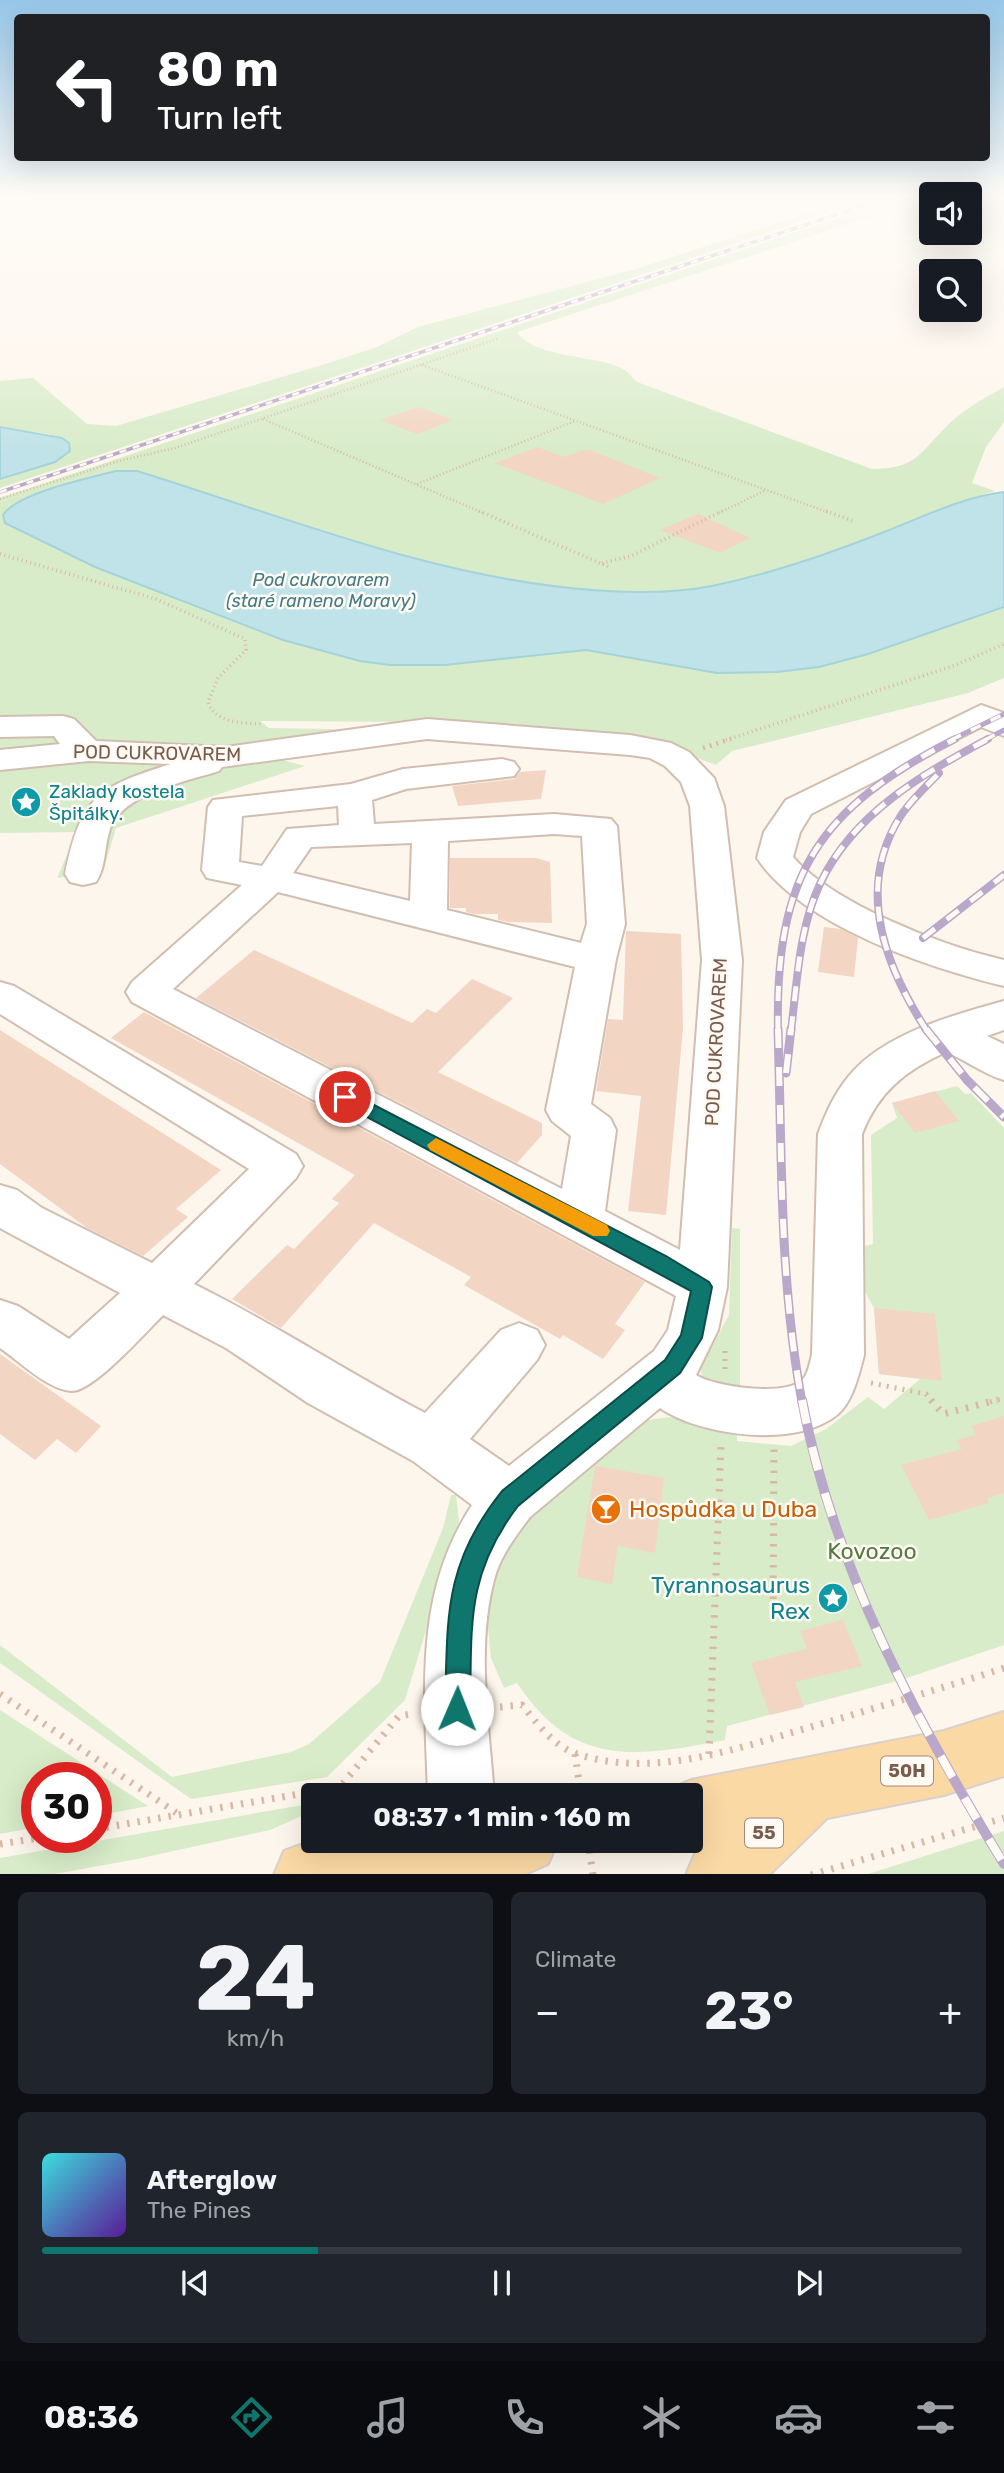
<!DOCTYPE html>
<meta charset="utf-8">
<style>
body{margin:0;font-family:Rubik,sans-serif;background:#20242c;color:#f1f3f6;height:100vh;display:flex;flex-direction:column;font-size:26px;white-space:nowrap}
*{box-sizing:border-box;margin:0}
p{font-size:23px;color:#9ea1a6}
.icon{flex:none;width:38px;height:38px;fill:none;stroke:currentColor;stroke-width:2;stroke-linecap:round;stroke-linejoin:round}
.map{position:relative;height:1874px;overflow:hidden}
.side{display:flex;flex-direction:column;gap:18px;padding:18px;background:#0d0f14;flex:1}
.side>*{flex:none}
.top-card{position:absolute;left:14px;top:14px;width:976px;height:147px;border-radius:7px;box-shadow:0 7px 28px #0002;background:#202124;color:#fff;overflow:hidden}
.buttons{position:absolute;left:919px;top:182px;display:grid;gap:14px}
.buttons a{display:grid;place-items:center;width:63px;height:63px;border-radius:7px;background:#171b24;box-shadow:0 7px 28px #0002;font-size:35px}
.speed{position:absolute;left:21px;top:1762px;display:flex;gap:14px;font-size:35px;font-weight:700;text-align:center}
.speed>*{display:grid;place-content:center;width:91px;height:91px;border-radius:50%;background:#171b24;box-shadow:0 7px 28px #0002;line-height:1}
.speed .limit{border:10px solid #d22;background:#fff;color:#111}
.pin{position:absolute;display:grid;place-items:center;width:60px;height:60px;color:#fff;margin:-30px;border:4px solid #fff;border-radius:50%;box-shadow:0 2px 7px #0007}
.me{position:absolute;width:77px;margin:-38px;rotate:1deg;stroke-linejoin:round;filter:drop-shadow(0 0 5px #0008)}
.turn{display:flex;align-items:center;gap:24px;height:147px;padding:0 28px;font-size:32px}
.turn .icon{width:91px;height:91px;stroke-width:2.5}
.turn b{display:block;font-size:49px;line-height:60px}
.big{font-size:52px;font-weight:700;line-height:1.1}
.side .card{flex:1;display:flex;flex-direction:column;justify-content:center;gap:10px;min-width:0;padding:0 24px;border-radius:10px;background:#20242c}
.side .dial{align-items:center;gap:0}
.dial b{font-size:91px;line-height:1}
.song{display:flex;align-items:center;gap:21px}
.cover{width:84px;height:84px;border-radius:10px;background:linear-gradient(135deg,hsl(180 70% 55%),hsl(270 70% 35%))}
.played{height:7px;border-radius:4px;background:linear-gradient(90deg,#0f766e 30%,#363941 30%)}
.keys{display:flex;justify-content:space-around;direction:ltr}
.heat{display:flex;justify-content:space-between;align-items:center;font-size:38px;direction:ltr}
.side .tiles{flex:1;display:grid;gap:18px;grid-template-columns:1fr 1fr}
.card:last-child{grid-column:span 2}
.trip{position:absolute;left:301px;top:1783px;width:402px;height:70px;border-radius:7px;background:#171b24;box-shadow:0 7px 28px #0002;font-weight:700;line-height:70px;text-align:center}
.tab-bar{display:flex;height:112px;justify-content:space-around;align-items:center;background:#090b0e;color:#9ea1a6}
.tab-bar .icon{width:49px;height:49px}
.tab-bar .active{color:#0f766e}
.tab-bar b{font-size:32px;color:#f1f3f6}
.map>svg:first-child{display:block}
.green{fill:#d8ecc9}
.water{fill:#bfe3e8;stroke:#a5d3da;stroke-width:2}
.building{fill:#f3d5c3}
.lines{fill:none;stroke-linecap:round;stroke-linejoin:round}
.minor-casing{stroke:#d1beb0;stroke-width:4}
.major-casing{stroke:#dad1cd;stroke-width:4}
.path-far4{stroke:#d9b8a5;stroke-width:2.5;stroke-dasharray:1 2.5;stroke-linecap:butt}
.path-far3{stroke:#d9b8a5;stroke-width:3.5;stroke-dasharray:1 3.5;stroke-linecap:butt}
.path-far2{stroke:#d9b8a5;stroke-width:4.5;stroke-dasharray:2 5;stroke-linecap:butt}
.path-far1{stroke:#d9b8a5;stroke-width:5;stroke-dasharray:2 6;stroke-linecap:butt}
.path{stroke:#d9b8a5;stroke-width:7;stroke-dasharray:2.5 8;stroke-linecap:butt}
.minor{fill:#fff;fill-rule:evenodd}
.major{fill:#fbd9a5;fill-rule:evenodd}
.rail-far4-casing{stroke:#b9a8c9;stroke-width:3.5}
.rail-far3-casing{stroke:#b9a8c9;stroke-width:5}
.rail-far2-casing{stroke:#b9a8c9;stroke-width:8}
.rail-far1-casing{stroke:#b9a8c9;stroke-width:9}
.rail-casing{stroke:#b9a8c9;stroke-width:10}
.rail-far4{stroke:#fffaf3;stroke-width:2.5;stroke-dasharray:7;stroke-linecap:butt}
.rail-far3{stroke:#fffaf3;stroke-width:3.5;stroke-dasharray:11;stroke-linecap:butt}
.rail-far2{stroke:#fffaf3;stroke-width:5;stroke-dasharray:15;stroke-linecap:butt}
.rail-far1{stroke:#fffaf3;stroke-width:6;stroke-dasharray:19;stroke-linecap:butt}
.rail{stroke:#fffaf3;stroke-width:8;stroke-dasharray:24;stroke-linecap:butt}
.route{fill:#0f766e;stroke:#0a4d48;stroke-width:2}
.slow{fill:#f59e0b}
.labels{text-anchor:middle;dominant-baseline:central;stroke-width:5;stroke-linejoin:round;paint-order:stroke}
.far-water-label{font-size:18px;font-style:italic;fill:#437c86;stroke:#fffaf3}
.shield{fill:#fffaf3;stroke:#a28b7f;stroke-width:2}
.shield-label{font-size:18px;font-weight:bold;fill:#7a5c4d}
.street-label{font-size:19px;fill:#7a5c4d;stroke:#fffaf3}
.culture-label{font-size:19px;fill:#0d838f;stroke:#fffaf3;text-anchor:start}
.near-food-label{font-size:23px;fill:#c56008;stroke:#fffaf3;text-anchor:start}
.near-park-label{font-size:23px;fill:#537a41;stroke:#fffaf3}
.near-culture-label{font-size:23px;fill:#0d838f;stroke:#fffaf3;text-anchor:end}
</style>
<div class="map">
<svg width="1004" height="1875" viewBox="0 0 1004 1875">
<rect width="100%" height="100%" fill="#fdf6ec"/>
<g class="green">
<polygon points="861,195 881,195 0,488 0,479 55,462 70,451 70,446 49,434 0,427 0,381 33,378 87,424 116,426 319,366 377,347 418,327 636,269"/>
<path d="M907 195 931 197 517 332C533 358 595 355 621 368 628 371 632 377 637 382L872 469C917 469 920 452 949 424 964 409 985 398 1004 387V422L986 447 972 483 995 491C900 519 808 572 709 587 518 615 317 526 137 471 110 469 18 493 3 515L95 567 283 640 360 661 390 665H445L587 650 717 673 777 672 819 667 868 654 1004 607V678L968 693 732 751 716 765 656 743 431 722 260 721 269 728 391 730 241 749 305 766 116 828 103 872 57 878 77 832 0 833V498Z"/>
<path d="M957 1086 965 1094 971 1093 1004 1128V1645L901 1680 727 1726 725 1740C636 1757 574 1769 517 1683L504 1688 491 1658 486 1607 490 1583 520 1524 647 1421C678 1411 707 1423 737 1432V1441L791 1446 826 1429 868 1397 884 1409 920 1379 879 1374 874 1308 855 1274 856 1248 873 1244 871 1135 897 1118 892 1103Z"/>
<polygon points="732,1228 740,1229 740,1391 704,1379 700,1369 729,1315"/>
<polygon points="451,1495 456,1495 459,1521 405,1700 327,1777 191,1799 0,1663 0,1645 172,1777 291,1752 309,1744 380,1682 443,1528"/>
<polygon points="0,1710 148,1806 96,1816 96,1778 37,1778 37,1827 0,1834"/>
<polygon points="303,1805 312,1806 313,1811 270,1830 137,1859 55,1874 0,1874 0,1858"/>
<polygon points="1004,1831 1004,1874 868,1874"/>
</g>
<g class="water">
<polygon points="0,427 62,438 69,443 70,451 55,462 0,479"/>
<path d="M116 471H137L156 477C292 520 427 573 570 588 617 593 665 595 712 586 770 574 829 554 884 532 923 517 962 497 1004 492V607L868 654 819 667 777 672 717 673 586 650 445 665H390L360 661 283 640 95 567 5 523 3 515C17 493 89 478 116 471Z"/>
</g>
<g class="building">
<polygon points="419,407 453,420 417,434 380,420"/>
<polygon points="537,447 564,457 587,449 660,478 603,504 495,463"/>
<polygon points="698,514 750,538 720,553 660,530"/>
<polygon points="546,770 541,799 458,806 452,786 514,779 520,772"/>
<polygon points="450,858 536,858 550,862 552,923 509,922 498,920 498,914 474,914 466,912 466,908 450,908"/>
<polygon points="824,927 841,929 858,938 854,977 818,972"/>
<polygon points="626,931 681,934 683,1028 666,1215 628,1211 641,1096 596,1091 608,1019 623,1020"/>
<polygon points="254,950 412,1023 427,1009 436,1013 472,979 513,998 438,1072 542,1123 542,1135 517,1163 196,998"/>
<polygon points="144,1012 645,1282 615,1324 625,1330 603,1359 563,1335 560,1339 464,1285 471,1277 374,1223 281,1328 232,1299 287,1245 294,1249 339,1203 332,1199 355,1175 111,1038"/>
<polygon points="0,1030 221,1170 176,1209 188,1217 143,1256 87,1228 0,1164"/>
<polygon points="935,1091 959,1121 915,1133 892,1103"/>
<polygon points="874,1308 935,1314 942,1381 879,1374"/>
<polygon points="0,1354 101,1426 76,1453 57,1439 35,1460 0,1434"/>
<polygon points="1004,1416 1004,1493 987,1498 989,1503 929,1520 901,1465 962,1449 956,1440 976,1435 971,1426"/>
<polygon points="595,1466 664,1478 655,1553 618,1546 612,1584 577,1577"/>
<polygon points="843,1620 862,1666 795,1682 804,1707 770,1715 751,1663 807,1649 800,1631"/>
</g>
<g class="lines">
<g class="minor-casing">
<g id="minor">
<path d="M981 705 1004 713V736L981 727 811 814 800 832 793 857C835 905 943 946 1004 960V986C927 967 803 926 757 858L764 832 786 800Z"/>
<path d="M63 716 74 719 96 741 226 747 427 719 630 735 671 743 689 752 714 778 724 806 742 960 727 1287 718 1330 696 1375C715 1387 778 1395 798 1383 808 1378 809 1365 812 1355L818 1134C826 1113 834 1094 849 1076 883 1034 953 1015 1004 1001V1030L987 1036 1004 1044V1080C983 1074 966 1060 946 1052 906 1070 878 1092 862 1134L864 1355C859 1374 853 1401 838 1414 797 1449 701 1436 660 1408L530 1517C517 1534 503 1553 496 1573 475 1643 489 1724 494 1796H428C425 1693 413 1595 472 1505L413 1461 308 1403 226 1348 163 1315C146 1332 92 1393 71 1391 47 1389 19 1361 0 1348V1300L18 1306 69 1339 120 1293 0 1228V1185L17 1190 42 1208 152 1263 249 1169 0 1014V982L14 986 296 1154 303 1166 296 1178 194 1284C273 1323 347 1372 425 1413L501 1330 519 1323 537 1330 545 1345 537 1360 470 1439 509 1466 654 1351 668 1330 676 1296 132 1002 126 992 132 982 242 885 207 878 202 870 208 807 213 800 351 784 403 769 502 759 514 762 519 769 514 776 406 789 372 800 374 824 554 814 611 819 617 826 625 924 616 959 591 1104 610 1118 616 1130 605 1211 680 1250 702 960 690 806 681 782 665 766 650 758 630 755 427 739 222 767 219 771C187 781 122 794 110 829 104 847 106 867 96 882L83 885 70 882 65 874C81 797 97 787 171 764L89 761 0 770V750L60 744 54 736 0 737V717ZM338 806 339 825 287 829 262 866 239 862 242 816ZM554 834 582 836 587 924 581 943 447 910 448 841ZM412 843 410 901 293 873 311 847ZM278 892 575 967 546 1110 552 1121 571 1136 562 1189 173 989Z"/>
</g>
</g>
<g class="major-casing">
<g id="major">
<polygon points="1004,1712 1004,1776 944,1795 827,1818 769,1875 686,1875 696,1851 705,1843 691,1846 679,1841 691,1841 691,1796 665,1796 668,1790 691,1780 944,1731"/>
<polygon points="313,1840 313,1841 558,1841 548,1864 523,1875 274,1875 284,1851"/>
</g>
</g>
<g class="path-far4">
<polyline points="422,365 830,513"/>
<polyline points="263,419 483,513"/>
<polyline points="417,484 575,421"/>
<polyline points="0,499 119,461 175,448 497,339"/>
<polyline points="719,513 766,490"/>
</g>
<g class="path-far3">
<polyline points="479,511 609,567"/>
<polyline points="826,511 855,522"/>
<path d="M0 554 156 599 245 639 246 650 218 678 208 702C215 723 242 723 261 724"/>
<polyline points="602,563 631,556 722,511"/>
<polyline points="726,740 956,665 1004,644"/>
</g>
<polyline class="path-far2" points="703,748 731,739"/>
<g class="path-far1">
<polyline points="725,1351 725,1370"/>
<polyline points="871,1383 926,1394 932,1402"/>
<polyline points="990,1402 1004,1398"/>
</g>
<g class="path">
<polyline points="931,1400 943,1414 997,1400"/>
<polyline points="773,1620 774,1448"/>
<polyline points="0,1694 181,1816"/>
<path d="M500 1707 522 1705C537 1723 553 1746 577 1754 656 1780 744 1746 821 1724 882 1706 943 1688 1004 1668"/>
<polyline points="575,1754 581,1796"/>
<polyline points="709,1754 721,1445"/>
<polyline points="340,1787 341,1796"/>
<polyline points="96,1829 340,1787 399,1716 411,1714"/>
<polyline points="588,1841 593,1875"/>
<polyline points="0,1844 39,1838"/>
<polyline points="811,1875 1004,1818"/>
</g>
<use href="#minor" class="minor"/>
<use href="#major" class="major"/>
<g class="rail-far4-casing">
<polyline id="rail-far4" points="0,492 895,195"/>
</g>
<g class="rail-far3-casing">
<g id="rail-far3">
<polyline points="951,740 1004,714"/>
<polyline points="985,740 1004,730"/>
</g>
</g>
<g class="rail-far2-casing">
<g id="rail-far2">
<polyline points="923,938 1004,875"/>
<path d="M778 1031C775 876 817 809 955 739"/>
<path d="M791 1031C797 983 799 928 820 884 853 813 923 774 988 739"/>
<path d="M927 1031C885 966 855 889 900 817 910 801 926 787 939 773"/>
</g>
</g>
<g class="rail-far1-casing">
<g id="rail-far1">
<path d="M778 1029C782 1154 779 1278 802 1402"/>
<polyline points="926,1029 967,1080 1004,1117"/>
<polyline points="786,1073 791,1029"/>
</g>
</g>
<g class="rail-casing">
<path id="rail" d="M802 1400C833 1567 916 1720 1004 1864"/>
</g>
<use href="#rail-far4" class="rail-far4"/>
<use href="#rail-far3" class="rail-far3"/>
<use href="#rail-far2" class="rail-far2"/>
<use href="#rail-far1" class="rail-far1"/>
<use href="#rail" class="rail"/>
</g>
<linearGradient id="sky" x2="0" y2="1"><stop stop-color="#97c7e8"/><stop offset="0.43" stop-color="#fefbf6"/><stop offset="1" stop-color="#fefbf6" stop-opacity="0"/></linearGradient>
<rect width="1004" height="457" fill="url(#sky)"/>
<path class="route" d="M345 1090 666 1256 709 1282 712 1287 702 1338 680 1373 518 1506C465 1575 472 1627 470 1709L467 1718 457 1722 448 1718 445 1709C448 1619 442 1566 502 1491L665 1360 681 1335 691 1291 339 1102 336 1097Z"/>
<polygon class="slow" points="436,1138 607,1225 610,1231 607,1236 593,1236 430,1150 427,1145"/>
<defs>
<g id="sight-disc" transform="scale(1.575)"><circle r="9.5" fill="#0f9aa8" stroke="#fffaf3"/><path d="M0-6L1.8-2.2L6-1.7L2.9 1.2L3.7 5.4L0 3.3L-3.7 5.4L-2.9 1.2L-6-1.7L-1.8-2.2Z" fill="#fff"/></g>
<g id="bar-disc" transform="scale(1.575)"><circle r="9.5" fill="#e8710a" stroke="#fffaf3"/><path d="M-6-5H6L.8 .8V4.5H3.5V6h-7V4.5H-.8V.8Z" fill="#fff"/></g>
</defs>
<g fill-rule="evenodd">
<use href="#sight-disc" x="26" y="802"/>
<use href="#bar-disc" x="606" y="1509"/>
<use href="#sight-disc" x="833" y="1598"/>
</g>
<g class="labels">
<g class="far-water-label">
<text x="321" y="580">Pod cukrovarem<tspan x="321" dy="21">(staré rameno Moravy)</tspan></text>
</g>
<g class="shield">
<rect x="881" y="1756.5" width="52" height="29" rx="5"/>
<rect x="745" y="1818.5" width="38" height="29" rx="5"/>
</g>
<g class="shield-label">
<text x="907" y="1771">50H</text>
<text x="764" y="1833">55</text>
</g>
<g class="street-label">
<text transform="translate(157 753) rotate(1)">POD CUKROVAREM</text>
<text transform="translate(716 1042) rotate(-87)">POD CUKROVAREM</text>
</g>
<g class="culture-label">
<text x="49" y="791">Zaklady kostela<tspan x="49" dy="22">Špitálky.</tspan></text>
</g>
<g class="near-food-label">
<text x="629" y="1509">Hospůdka u Duba</text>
</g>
<g class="near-park-label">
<text x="872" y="1551">Kovozoo</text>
</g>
<g class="near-culture-label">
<text x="810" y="1585">Tyrannosaurus<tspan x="810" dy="26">Rex</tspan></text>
</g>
</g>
</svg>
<div class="buttons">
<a><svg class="icon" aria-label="sound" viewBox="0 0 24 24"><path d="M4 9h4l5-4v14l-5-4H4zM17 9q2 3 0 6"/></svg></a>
<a><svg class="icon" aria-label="search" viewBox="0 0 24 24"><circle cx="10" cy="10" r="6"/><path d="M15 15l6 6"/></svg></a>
</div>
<div class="speed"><div class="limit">30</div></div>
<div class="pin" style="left:345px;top:1097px;background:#d93025"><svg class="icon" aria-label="arrive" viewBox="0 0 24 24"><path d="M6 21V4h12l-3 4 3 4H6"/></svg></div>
<svg class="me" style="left:457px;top:1709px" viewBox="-20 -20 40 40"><circle r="19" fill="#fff"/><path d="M0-13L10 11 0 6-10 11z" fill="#0f766e"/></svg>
<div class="trip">08:37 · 1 min · 160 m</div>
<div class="top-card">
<div class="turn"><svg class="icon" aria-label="left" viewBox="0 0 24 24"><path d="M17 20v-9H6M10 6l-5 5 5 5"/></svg><div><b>80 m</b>Turn left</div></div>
</div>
</div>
<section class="side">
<div class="tiles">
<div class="card dial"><b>24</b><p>km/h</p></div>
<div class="card"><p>Climate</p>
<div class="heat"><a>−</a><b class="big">23°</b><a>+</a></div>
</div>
<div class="card">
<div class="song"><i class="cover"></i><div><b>Afterglow</b><p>The Pines</p></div></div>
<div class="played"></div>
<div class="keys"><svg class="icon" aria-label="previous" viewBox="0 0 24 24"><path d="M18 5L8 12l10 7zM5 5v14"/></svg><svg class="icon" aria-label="pause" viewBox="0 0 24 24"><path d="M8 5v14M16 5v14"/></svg><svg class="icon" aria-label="next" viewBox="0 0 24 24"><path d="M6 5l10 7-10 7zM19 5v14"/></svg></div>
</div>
</div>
</section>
<nav class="tab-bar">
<b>08:36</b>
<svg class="icon active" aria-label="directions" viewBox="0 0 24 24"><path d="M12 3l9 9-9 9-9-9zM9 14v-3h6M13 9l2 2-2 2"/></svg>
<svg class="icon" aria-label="music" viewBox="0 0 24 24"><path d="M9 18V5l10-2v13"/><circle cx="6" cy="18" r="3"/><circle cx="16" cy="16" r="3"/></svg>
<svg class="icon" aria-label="phone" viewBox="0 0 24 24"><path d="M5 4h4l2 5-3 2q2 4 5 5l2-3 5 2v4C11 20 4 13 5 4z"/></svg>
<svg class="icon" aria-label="climate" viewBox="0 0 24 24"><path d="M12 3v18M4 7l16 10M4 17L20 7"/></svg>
<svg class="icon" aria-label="car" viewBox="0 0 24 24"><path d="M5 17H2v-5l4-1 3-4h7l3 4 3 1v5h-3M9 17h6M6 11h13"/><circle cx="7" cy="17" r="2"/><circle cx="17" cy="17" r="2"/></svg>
<svg class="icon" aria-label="filters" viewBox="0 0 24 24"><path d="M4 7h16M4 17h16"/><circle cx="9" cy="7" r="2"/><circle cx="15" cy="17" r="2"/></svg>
</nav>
